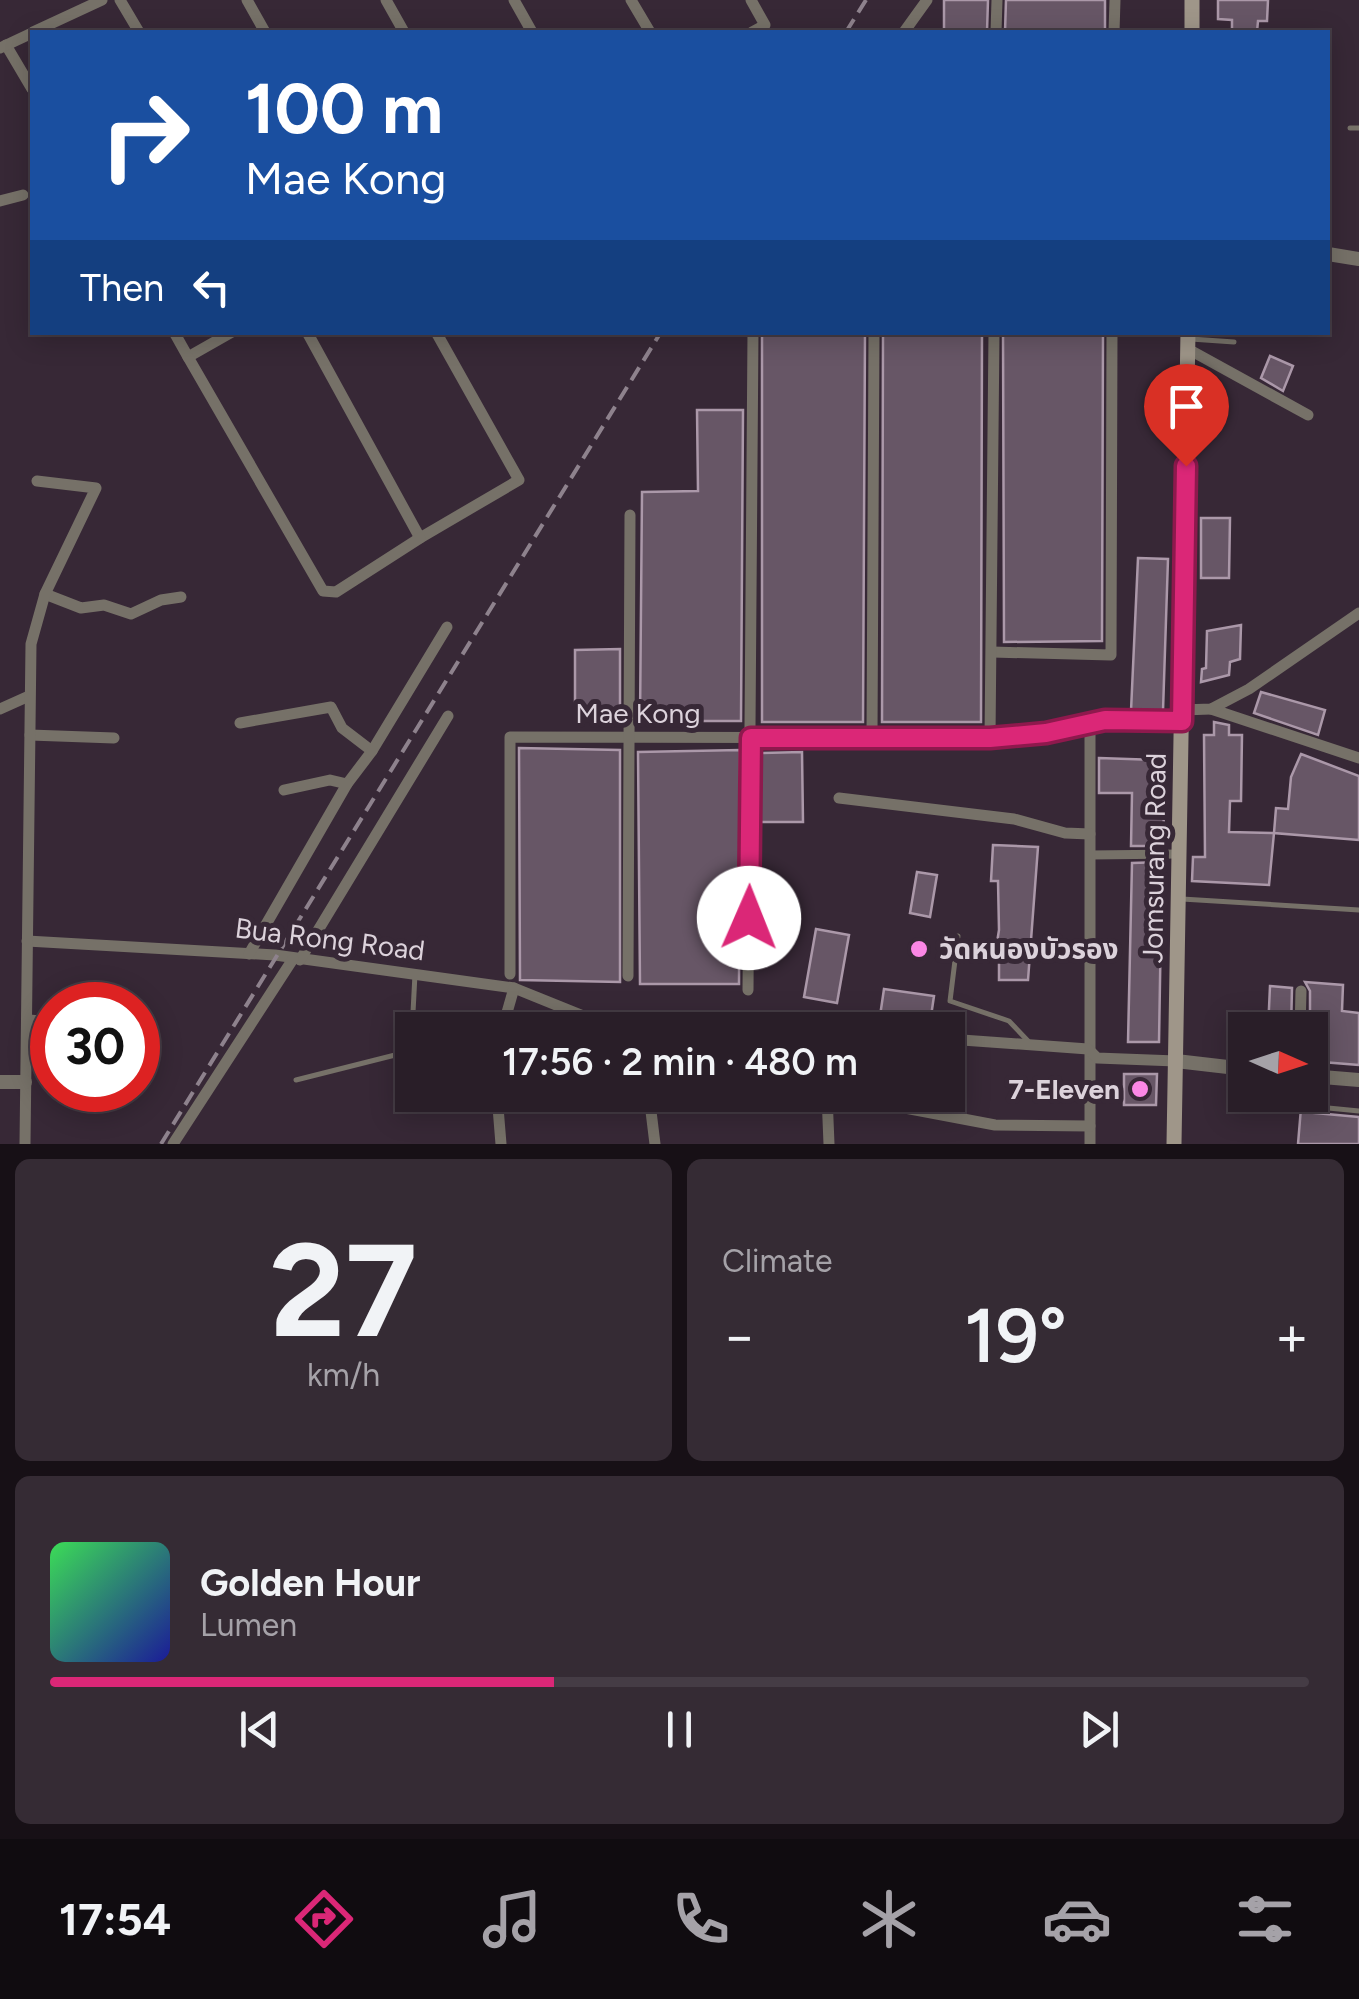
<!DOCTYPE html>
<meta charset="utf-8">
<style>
body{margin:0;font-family:Figtree,"Noto Sans Thai",sans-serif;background:#352b34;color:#f1f3f6;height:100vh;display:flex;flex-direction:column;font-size:38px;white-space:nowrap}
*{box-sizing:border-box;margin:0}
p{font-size:32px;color:#a5a2a8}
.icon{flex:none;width:55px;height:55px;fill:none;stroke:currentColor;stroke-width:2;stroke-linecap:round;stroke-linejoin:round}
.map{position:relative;height:1144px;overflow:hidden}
.drawer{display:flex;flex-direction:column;gap:15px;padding:15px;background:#171016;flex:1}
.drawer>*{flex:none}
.banner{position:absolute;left:30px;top:30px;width:1300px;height:305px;border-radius:0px;box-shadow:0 5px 25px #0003,0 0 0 2px #453c45;background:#1a4fa0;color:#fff;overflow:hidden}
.needle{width:65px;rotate:93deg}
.fabs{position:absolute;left:1228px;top:1012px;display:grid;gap:20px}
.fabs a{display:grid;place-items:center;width:100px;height:100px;border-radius:0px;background:#291e28;box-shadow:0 5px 25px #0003,0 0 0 2px #453c45;font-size:50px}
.speed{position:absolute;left:30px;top:982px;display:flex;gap:20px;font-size:50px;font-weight:700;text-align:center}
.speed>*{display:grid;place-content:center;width:130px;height:130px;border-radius:50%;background:#291e28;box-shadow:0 5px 25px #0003,0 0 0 2px #453c45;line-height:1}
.speed .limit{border:15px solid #d22;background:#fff;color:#111}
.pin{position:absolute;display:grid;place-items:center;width:85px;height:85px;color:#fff;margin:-102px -42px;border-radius:50% 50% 50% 0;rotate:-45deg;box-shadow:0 0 10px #0007}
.pin .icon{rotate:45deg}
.me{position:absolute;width:110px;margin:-55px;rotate:1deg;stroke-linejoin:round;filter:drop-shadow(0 0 8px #0008)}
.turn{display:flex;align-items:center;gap:35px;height:210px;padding:0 50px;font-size:45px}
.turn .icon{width:130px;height:130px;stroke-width:2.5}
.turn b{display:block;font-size:70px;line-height:85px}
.then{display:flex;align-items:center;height:95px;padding:0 50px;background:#0003;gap:20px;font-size:38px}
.big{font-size:75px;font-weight:600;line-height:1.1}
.drawer .card{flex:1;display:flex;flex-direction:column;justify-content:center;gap:15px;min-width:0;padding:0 35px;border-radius:15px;background:#352b34}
.drawer .dial{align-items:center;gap:0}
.dial b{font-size:130px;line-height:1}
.song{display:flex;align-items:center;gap:30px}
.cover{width:120px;height:120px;border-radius:15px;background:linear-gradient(135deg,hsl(130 70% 55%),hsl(240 70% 35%))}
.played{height:10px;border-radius:5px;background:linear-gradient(90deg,#db2777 40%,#453c45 40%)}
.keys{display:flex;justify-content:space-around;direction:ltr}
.heat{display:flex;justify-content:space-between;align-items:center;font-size:55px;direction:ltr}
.drawer .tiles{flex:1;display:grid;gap:15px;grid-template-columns:1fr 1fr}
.card:last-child{grid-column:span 2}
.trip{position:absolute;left:395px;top:1012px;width:570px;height:100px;border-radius:0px;background:#291e28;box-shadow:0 5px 25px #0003,0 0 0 2px #453c45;font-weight:600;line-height:100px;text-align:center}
.dock{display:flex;height:160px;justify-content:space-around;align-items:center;background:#100c10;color:#a5a2a8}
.dock .icon{width:70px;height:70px}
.dock .selected{color:#db2777}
.dock b{font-size:45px;color:#f1f3f6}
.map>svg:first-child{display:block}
.building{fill:#675666;stroke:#ab98a9;stroke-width:2.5}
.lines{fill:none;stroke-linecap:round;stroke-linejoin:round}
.service{stroke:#767168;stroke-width:5}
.pedestrian{stroke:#767168;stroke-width:9}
.minor{stroke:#767168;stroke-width:11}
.tertiary{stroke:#767168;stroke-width:14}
.secondary{stroke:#9f9689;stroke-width:15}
.rail{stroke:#8e828d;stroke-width:4;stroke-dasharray:15 8;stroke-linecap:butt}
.route-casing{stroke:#8e194d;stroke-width:25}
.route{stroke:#db2777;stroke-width:18}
.poi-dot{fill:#fb87e5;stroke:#372836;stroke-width:4}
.labels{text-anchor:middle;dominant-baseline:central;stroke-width:10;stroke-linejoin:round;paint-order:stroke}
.street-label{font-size:28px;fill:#dcd2db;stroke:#372836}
.poi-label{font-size:28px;font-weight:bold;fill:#dcd2db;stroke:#372836;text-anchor:start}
</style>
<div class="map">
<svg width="1359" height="1144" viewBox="0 0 1359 1144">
<rect width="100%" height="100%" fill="#372836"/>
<g class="building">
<polygon points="944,0 988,0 987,32 944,32"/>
<polygon points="1006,0 1105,0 1105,32 1005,32"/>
<polygon points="1218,0 1268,0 1267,21 1258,21 1257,32 1232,32 1232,20 1218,19"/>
<polygon points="762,332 865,332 863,722 762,722"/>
<polygon points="883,332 982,332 981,722 882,722"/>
<polygon points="1003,332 1103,332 1102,641 1004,642"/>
<polygon points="1270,356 1293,366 1283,391 1261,378"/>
<polygon points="697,410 743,410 741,721 640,721 642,492 698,491"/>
<polygon points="1201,518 1230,518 1229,578 1201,578"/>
<polygon points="1138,558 1168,559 1163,711 1131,711"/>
<polygon points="1241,625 1240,659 1230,662 1229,675 1201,682 1202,669 1206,668 1207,631"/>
<polygon points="620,649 620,719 575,719 575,650"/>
<polygon points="1261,692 1325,710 1318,735 1254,713"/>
<polygon points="1214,722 1229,725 1229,735 1242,735 1241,801 1230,801 1229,832 1274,833 1269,885 1192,881 1193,857 1205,857 1204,735 1214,735"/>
<polygon points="519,748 620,750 620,982 520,980"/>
<polygon points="740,750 739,984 640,984 638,752"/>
<polygon points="802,752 803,822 759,822 759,753"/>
<polygon points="1301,754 1359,776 1359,840 1274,833 1276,808 1288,809 1291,777"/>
<polygon points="1099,758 1157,760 1165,769 1163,846 1131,846 1132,793 1099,793"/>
<polygon points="993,845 1038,847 1028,980 999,980 999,961 994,961 999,930 998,881 991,881"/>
<polygon points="1162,862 1159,1042 1128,1042 1132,863"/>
<polygon points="917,872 937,875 930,917 910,913"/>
<polygon points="816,929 849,935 837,1003 804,997"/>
<polygon points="1305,982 1343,985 1342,1011 1359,1013 1359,1065 1310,1061 1310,991"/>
<polygon points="1270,986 1292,988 1291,1030 1268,1030"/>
<polygon points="884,989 934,996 930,1023 880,1016"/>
<polygon points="1124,1074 1157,1074 1156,1105 1124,1105"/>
<polygon points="1302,1096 1305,1112 1359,1117 1359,1144 1298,1144"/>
</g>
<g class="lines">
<g class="service">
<polyline points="1350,128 1359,128"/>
<polyline points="1191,339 1234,342"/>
<polyline points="1182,899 1359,910"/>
<polyline points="958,936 950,1001 1009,1021 1028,1041"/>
<polyline points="296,1080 411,1051 415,974"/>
<polyline points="1308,1095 1308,1106 1359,1111"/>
</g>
<polyline class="pedestrian" points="1090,855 1179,854"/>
<g class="minor">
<polyline points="120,0 139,32"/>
<polyline points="247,0 265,32"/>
<polyline points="386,0 404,32"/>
<polyline points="514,0 532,32"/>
<polyline points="631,0 650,32"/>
<polyline points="751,0 765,25 752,32"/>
<polyline points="33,32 102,0"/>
<polyline points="904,32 927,0"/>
<polyline points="996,32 997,0"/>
<polyline points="1114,32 1115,0"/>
<polyline points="6,45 32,89"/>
<polyline points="0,48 32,33"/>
<polyline points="0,201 23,195"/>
<polyline points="174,332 188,357 232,332"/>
<polyline points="307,332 420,538 519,480 436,332"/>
<polyline points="1188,349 1308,415"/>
<polyline points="188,357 323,591 336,592 420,538"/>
<polyline points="45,594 81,608 104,605 131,614 161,600 181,597"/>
<polyline points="992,652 1111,655 1112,332"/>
<polyline points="0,709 29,696"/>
<polyline points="1211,709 1359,758"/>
<polyline points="1182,710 1211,709 1249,689 1359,613"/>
<polyline points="240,723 331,707 342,728 372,751 347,784"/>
<polyline points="1090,724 1090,1144"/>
<polyline points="30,735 114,738"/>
<polyline points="872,737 874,332"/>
<polyline points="990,738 994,332"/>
<polyline points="372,751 447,627"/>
<polyline points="839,798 1014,819 1065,833 1090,834"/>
<polyline points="27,941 275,955 514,988 618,1030"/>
<polyline points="249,954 347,784 330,780 284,790"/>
<polyline points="300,960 448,716"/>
<polyline points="510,974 510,737 990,738 1046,733 1105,720 1182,721"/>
<polyline points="628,976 630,515"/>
<polyline points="748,990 753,332"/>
<polyline points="29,1020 52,1022"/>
<polyline points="502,1030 514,988"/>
<polyline points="770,1030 793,1023 852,1030"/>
<polyline points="1300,1030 1301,991"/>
<polyline points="948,1039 1088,1049 1097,1058 1176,1061"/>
<polyline points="497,1095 501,1144"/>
<polyline points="649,1095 655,1144"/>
<polyline points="827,1095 829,1144"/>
<polyline points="905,1108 995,1125 1090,1126"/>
<polyline points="25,1144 31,644 45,594 96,488 37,481"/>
<polyline points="173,1144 293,959"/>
</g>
<g class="tertiary">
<polyline points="1328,254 1359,259"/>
<polyline points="1176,1061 1245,1069"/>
<polyline points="1310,1076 1359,1080"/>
<polyline points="0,1082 25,1082"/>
</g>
<g class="secondary">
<polyline points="1192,32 1192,0"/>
<polyline points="1174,1144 1188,332"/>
</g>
<g class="rail">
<polyline points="846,32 866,0"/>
<polyline points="161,1144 661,332"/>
</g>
</g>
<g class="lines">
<g class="route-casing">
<polyline id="route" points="749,918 751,738 990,738 1046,733 1105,720 1182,721 1186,466"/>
</g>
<use href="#route" class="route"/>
</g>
<g class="poi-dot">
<circle cx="919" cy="949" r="10"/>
<circle cx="1140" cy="1089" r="10"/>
</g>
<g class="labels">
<g class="street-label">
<text x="638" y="713">Mae Kong</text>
<text transform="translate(1154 858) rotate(-89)">Jomsurang Road</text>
<text transform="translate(330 939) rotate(7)">Bua Rong Road</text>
</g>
<g class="poi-label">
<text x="939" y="949">วัดหนองบัวรอง</text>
<text x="1120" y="1089" text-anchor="end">7-Eleven</text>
</g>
</g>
</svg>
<div class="fabs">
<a><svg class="needle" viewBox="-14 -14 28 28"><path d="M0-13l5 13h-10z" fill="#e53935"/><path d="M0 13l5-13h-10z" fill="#a5a2a8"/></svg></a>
</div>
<div class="speed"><div class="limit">30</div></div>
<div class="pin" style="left:1186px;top:466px;background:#d93025"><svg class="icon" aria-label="arrive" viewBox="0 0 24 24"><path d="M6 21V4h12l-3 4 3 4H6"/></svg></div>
<svg class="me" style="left:749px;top:918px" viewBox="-20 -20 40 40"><circle r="19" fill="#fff"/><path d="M0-13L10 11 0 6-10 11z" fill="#db2777"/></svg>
<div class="trip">17:56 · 2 min · 480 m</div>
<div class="banner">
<div class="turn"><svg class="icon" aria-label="right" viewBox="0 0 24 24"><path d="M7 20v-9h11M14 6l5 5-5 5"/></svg><div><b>100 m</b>Mae Kong</div></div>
<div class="then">Then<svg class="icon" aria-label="left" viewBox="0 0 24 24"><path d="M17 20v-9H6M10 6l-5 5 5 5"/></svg></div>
</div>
</div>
<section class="drawer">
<div class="tiles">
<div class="card dial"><b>27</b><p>km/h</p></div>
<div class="card"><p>Climate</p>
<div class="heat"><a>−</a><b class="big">19°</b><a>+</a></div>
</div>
<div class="card">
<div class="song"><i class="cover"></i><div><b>Golden Hour</b><p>Lumen</p></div></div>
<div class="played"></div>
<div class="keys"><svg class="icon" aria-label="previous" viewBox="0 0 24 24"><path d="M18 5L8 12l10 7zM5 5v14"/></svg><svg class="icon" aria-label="pause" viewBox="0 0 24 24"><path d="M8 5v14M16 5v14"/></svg><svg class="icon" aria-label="next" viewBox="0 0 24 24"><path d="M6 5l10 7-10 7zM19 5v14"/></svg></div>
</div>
</div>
</section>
<nav class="dock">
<b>17:54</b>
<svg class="icon selected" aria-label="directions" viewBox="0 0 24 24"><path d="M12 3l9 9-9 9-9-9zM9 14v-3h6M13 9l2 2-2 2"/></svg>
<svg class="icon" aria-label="music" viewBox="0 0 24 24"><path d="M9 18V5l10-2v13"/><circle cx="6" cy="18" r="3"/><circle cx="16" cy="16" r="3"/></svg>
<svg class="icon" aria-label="phone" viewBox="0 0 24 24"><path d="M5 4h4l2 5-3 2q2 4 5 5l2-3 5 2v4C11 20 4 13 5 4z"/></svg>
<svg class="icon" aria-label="climate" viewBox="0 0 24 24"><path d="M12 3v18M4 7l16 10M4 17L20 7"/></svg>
<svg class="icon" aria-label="car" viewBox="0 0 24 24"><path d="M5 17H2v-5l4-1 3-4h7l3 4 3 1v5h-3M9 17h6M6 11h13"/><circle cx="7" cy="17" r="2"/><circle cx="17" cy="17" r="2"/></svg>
<svg class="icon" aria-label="filters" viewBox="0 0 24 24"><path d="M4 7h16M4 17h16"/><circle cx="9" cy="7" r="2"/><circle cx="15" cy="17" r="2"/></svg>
</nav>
